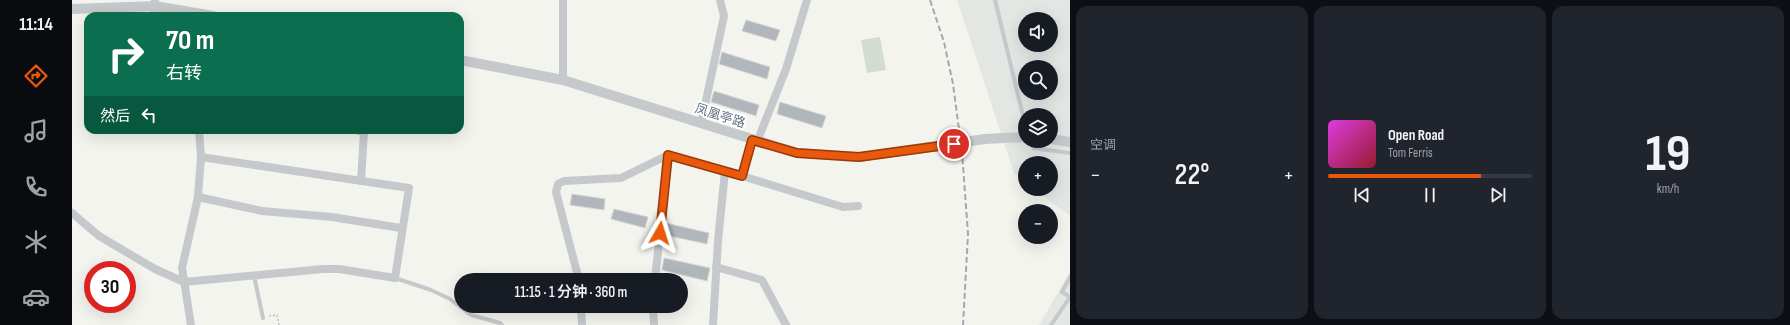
<!DOCTYPE html>
<html lang="zh">
<meta charset="utf-8">
<style>
body{margin:0;font-family:"Sofia Sans Condensed","Noto Sans SC",sans-serif;background:#20242c;color:#f1f3f6;height:100vh;display:flex;flex-direction:column;font-size:15px;white-space:nowrap}
*{box-sizing:border-box;margin:0}
p{font-size:13px;color:#9ea1a6}
.icon{flex:none;width:22px;height:22px;fill:none;stroke:currentColor;stroke-width:2;stroke-linecap:round;stroke-linejoin:round}
.map{position:relative;flex:1;overflow:hidden}
.drawer{display:flex;flex-direction:column;gap:6px;padding:6px;background:#0d0f14;width:720px}
.drawer>*{flex:none}
.hud{position:absolute;left:12px;top:12px;width:380px;height:122px;border-radius:12px;box-shadow:0 4px 16px #0002;background:#0b6e4f;color:#fff;overflow:hidden}
.fabs{position:absolute;left:946px;top:12px;display:grid;gap:8px}
.fabs a{display:grid;place-items:center;width:40px;height:40px;border-radius:50%;background:#171b24;box-shadow:0 4px 16px #0002;font-size:20px}
.speed{position:absolute;left:12px;top:261px;display:flex;gap:8px;font-size:20px;font-weight:700;text-align:center}
.speed>*{display:grid;place-content:center;width:52px;height:52px;border-radius:50%;background:#171b24;box-shadow:0 4px 16px #0002;line-height:1}
.speed .limit{border:6px solid #d22;background:#fff;color:#111}
.pin{position:absolute;display:grid;place-items:center;width:34px;height:34px;color:#fff;margin:-17px;border:2px solid #fff;border-radius:50%;box-shadow:0 1px 4px #0007}
.me{position:absolute;width:44px;margin:-22px;rotate:6deg;stroke-linejoin:round;filter:drop-shadow(0 0 3px #0008)}
.turn{display:flex;align-items:center;gap:14px;height:84px;padding:0 16px;font-size:18px}
.turn .icon{width:52px;height:52px;stroke-width:2.5}
.turn b{display:block;font-size:28px;line-height:34px}
.then{display:flex;align-items:center;height:38px;padding:0 16px;background:#0003;gap:8px;font-size:15px}
.big{font-size:30px;font-weight:600;line-height:1.1}
.drawer .tile{flex:1;display:flex;flex-direction:column;justify-content:center;gap:6px;min-width:0;padding:0 14px;border-radius:12px;background:#20242c}
.drawer .dial{align-items:center;gap:0}
.dial b{font-size:52px;line-height:1}
.song{display:flex;align-items:center;gap:12px}
.cover{width:48px;height:48px;border-radius:6px;background:linear-gradient(135deg,hsl(300 70% 55%),hsl(350 70% 35%))}
.played{height:4px;border-radius:2px;background:linear-gradient(90deg,#ea580c 75%,#363941 75%)}
.keys{display:flex;justify-content:space-around;direction:ltr}
.heat{display:flex;justify-content:space-between;align-items:center;font-size:22px;direction:ltr}
.drawer .tiles{flex:1;display:grid;gap:6px;grid-template-columns:repeat(3,1fr)}
.trip{position:absolute;left:382px;top:273px;width:234px;height:40px;border-radius:20px;background:#171b24;box-shadow:0 4px 16px #0002;font-weight:600;line-height:40px;text-align:center}
main{display:flex;flex:1;min-height:0}
.tab-bar{display:flex;flex-direction:column;width:72px;justify-content:space-around;align-items:center;background:#090b0e;color:#9ea1a6}
.tab-bar .icon{width:28px;height:28px}
.tab-bar .active{color:#ea580c}
.tab-bar b{font-size:18px;color:#f1f3f6}
.map>svg:first-child{display:block}
.built{fill:#e4e6e3;fill-rule:evenodd}
.green{fill:#d3dcd0}
.building{fill:#b0b6bc;stroke:#d5d5d2}
.lines{fill:none;stroke-linecap:round;stroke-linejoin:round}
.path{stroke:#bec0c2;stroke-width:1.5;stroke-dasharray:2 2;stroke-linecap:butt}
.service{stroke:#c6c9cc;stroke-width:4}
.minor{stroke:#c6c9cc;stroke-width:8}
.tertiary{stroke:#c6c9cc;stroke-width:10}
.rail{stroke:#a3a8af;stroke-width:2;stroke-dasharray:6 3;stroke-linecap:butt}
.route-casing{stroke:#983908;stroke-width:10}
.route{stroke:#ea580c;stroke-width:7}
.labels{text-anchor:middle;dominant-baseline:central;stroke-width:4;stroke-linejoin:round;paint-order:stroke}
.street-label{font-size:13px;fill:#607083;stroke:#fff}
</style>
<main>
<nav class="tab-bar">
<b>11:14</b>
<svg class="icon active" aria-label="directions" viewBox="0 0 24 24"><path d="M12 3l9 9-9 9-9-9zM9 14v-3h6M13 9l2 2-2 2"/></svg>
<svg class="icon" aria-label="music" viewBox="0 0 24 24"><path d="M9 18V5l10-2v13"/><circle cx="6" cy="18" r="3"/><circle cx="16" cy="16" r="3"/></svg>
<svg class="icon" aria-label="phone" viewBox="0 0 24 24"><path d="M5 4h4l2 5-3 2q2 4 5 5l2-3 5 2v4C11 20 4 13 5 4z"/></svg>
<svg class="icon" aria-label="climate" viewBox="0 0 24 24"><path d="M12 3v18M4 7l16 10M4 17L20 7"/></svg>
<svg class="icon" aria-label="car" viewBox="0 0 24 24"><path d="M5 17H2v-5l4-1 3-4h7l3 4 3 1v5h-3M9 17h6M6 11h13"/><circle cx="7" cy="17" r="2"/><circle cx="17" cy="17" r="2"/></svg>
</nav>
<div class="map">
<svg width="998" height="325" viewBox="0 0 998 325">
<rect width="100%" height="100%" fill="#f4f4ef"/>
<g class="built">
<path d="M885 0H998V216L962 189H979V163H953V182L942 173ZM953 19H979V45H953ZM953 67H979V93H953ZM953 115H979V141H953Z"/>
<polygon points="998,272 998,325 967,325"/>
</g>
<polygon class="green" points="808,37 814,70 795,73 789,40"/>
<g class="building">
<polygon points="674,20 708,30 704,41 670,31"/>
<polygon points="650,52 698,67 695,79 647,64"/>
<polygon points="642,91 687,105 684,116 639,102"/>
<polygon points="708,102 754,116 750,128 705,114"/>
<polygon points="500,194 533,199 532,210 498,205"/>
<polygon points="542,209 576,217 573,228 539,219"/>
<polygon points="594,223 637,233 635,244 593,235"/>
<polygon points="592,258 638,268 635,281 590,270"/>
</g>
<g class="lines">
<polyline class="path" points="197,316 205,315 207,325"/>
<g class="service">
<polyline points="923,0 953,124"/>
<polyline points="958,141 961,148 998,153"/>
<polyline points="182,276 191,318"/>
<polyline points="998,277 990,292 998,297"/>
<polyline points="323,278 359,290 378,299 399,315 428,323 430,325"/>
<polyline points="979,325 998,297"/>
</g>
<g class="minor">
<polyline points="81,16 83,0"/>
<polyline points="491,80 491,0"/>
<polyline points="629,124 652,16 648,0"/>
<polyline points="284,130 292,132 289,181"/>
<polyline points="685,142 714,69 735,0"/>
<polyline points="670,176 771,207 786,206"/>
<polyline points="126,197 190,211 260,217 329,228"/>
<polyline points="0,213 27,236 83,269 112,282 251,269 267,269 323,278 337,188 129,157"/>
<polyline points="644,267 690,280 714,325"/>
<polyline points="507,280 484,192 486,184 492,181 549,178 596,155 670,176 680,140"/>
<polyline points="583,280 596,155"/>
<polyline points="509,306 510,325"/>
<polyline points="581,306 582,325"/>
<polyline points="119,325 110,268 126,197 129,157 127,130"/>
<polyline points="641,325 646,241 653,171"/>
</g>
<g class="tertiary">
<polyline points="0,9 83,6 141,16"/>
<polyline points="388,60 491,80 725,153 787,157 913,139 953,137"/>
<polyline points="979,139 998,142"/>
</g>
<polyline class="rail" points="858,0 872,42 881,84 890,152 896,234 891,325"/>
</g>
<g class="lines">
<g class="route-casing">
<polyline id="route" points="588,233 596,155 670,176 680,140 725,153 787,157 882,144"/>
</g>
<use href="#route" class="route"/>
</g>
<g class="labels">
<g class="street-label">
<text transform="translate(648 116) rotate(18)">凤凰亭路</text>
</g>
</g>
</svg>
<div class="fabs">
<a><svg class="icon" aria-label="sound" viewBox="0 0 24 24"><path d="M4 9h4l5-4v14l-5-4H4zM17 9q2 3 0 6"/></svg></a>
<a><svg class="icon" aria-label="search" viewBox="0 0 24 24"><circle cx="10" cy="10" r="6"/><path d="M15 15l6 6"/></svg></a>
<a><svg class="icon" aria-label="layers" viewBox="0 0 24 24"><path d="M12 4l9 5-9 5-9-5zM3 14l9 5 9-5"/></svg></a>
<a>+</a>
<a>−</a>
</div>
<div class="speed"><div class="limit">30</div></div>
<div class="pin" style="left:882px;top:144px;background:#d93025"><svg class="icon" aria-label="arrive" viewBox="0 0 24 24"><path d="M6 21V4h12l-3 4 3 4H6"/></svg></div>
<svg class="me" style="left:588px;top:233px" viewBox="-20 -20 40 40"><path d="M0-17L14 15 0 8-14 15z" fill="#ea580c" stroke="#fff" stroke-width="4"/></svg>
<div class="trip">11:15 · 1 分钟 · 360 m</div>
<div class="hud">
<div class="turn"><svg class="icon" aria-label="right" viewBox="0 0 24 24"><path d="M7 20v-9h11M14 6l5 5-5 5"/></svg><div><b>70 m</b>右转</div></div>
<div class="then">然后<svg class="icon" aria-label="left" viewBox="0 0 24 24"><path d="M17 20v-9H6M10 6l-5 5 5 5"/></svg></div>
</div>
</div>
<section class="drawer">
<div class="tiles">
<div class="tile"><p>空调</p>
<div class="heat"><a>−</a><b class="big">22°</b><a>+</a></div>
</div>
<div class="tile">
<div class="song"><i class="cover"></i><div><b>Open Road</b><p>Tom Ferris</p></div></div>
<div class="played"></div>
<div class="keys"><svg class="icon" aria-label="previous" viewBox="0 0 24 24"><path d="M18 5L8 12l10 7zM5 5v14"/></svg><svg class="icon" aria-label="pause" viewBox="0 0 24 24"><path d="M8 5v14M16 5v14"/></svg><svg class="icon" aria-label="next" viewBox="0 0 24 24"><path d="M6 5l10 7-10 7zM19 5v14"/></svg></div>
</div>
<div class="tile dial"><b>19</b><p>km/h</p></div>
</div>
</section>
</main>
